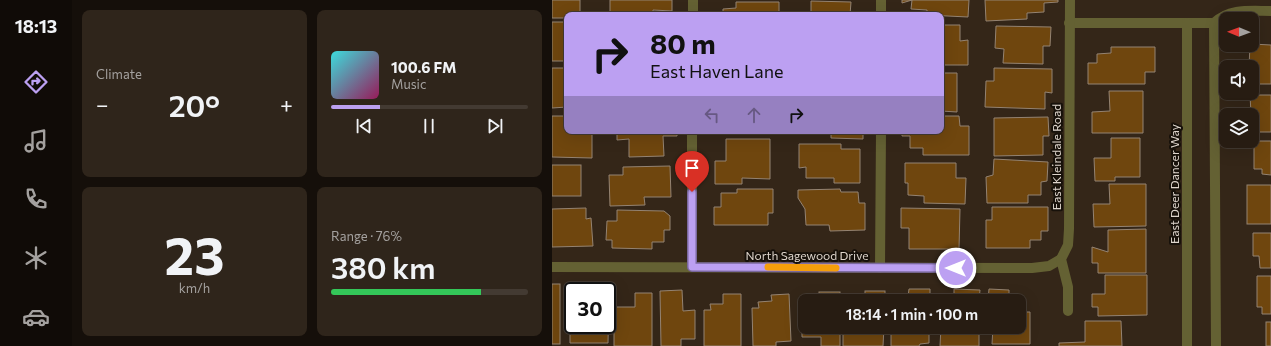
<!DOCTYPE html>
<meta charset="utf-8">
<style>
body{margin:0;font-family:Commissioner,sans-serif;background:#2f251b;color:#f1f3f6;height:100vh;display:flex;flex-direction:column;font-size:15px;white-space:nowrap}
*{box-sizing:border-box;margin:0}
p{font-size:13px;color:#a4a19f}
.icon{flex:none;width:22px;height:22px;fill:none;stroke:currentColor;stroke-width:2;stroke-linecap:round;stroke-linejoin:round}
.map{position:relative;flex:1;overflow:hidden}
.drawer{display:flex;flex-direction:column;gap:10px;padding:10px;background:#150f0a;width:480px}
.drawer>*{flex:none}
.banner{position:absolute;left:12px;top:12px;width:380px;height:122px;border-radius:8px;box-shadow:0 4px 16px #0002,0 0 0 1px #433a32;background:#bca0f2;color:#111;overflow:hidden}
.needle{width:26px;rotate:271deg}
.controls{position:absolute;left:667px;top:12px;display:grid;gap:8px}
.controls a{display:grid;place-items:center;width:40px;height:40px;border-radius:8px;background:#271c12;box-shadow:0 4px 16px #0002,0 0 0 1px #433a32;font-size:20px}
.speed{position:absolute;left:12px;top:282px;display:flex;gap:8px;font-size:20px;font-weight:700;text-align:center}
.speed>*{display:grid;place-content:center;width:52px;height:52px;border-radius:50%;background:#271c12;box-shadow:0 4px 16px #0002,0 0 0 1px #433a32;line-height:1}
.speed .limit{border:2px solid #111;border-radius:6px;background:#fff;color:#111}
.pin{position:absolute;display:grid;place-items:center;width:34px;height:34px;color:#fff;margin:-41px -17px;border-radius:50% 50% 50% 0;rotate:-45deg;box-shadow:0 0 4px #0007}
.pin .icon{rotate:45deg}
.me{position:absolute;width:44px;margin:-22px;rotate:270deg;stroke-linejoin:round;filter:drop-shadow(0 0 3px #0008)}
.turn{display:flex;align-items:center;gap:14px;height:84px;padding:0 20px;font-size:18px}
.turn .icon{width:52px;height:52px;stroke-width:2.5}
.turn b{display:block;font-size:28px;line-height:34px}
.lanes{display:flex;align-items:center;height:38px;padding:0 20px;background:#0003;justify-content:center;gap:20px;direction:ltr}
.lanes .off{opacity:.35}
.big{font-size:30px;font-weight:600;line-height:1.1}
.drawer .card{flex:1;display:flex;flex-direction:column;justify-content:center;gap:6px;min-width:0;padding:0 14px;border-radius:8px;background:#2f251b}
.drawer .dial{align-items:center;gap:0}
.dial b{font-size:52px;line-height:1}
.song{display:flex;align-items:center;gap:12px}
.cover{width:48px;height:48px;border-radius:6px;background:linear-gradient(135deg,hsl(180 70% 55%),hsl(330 70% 35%))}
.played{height:4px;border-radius:2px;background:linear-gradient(90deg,#bca0f2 25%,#433a32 25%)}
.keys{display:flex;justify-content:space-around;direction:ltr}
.heat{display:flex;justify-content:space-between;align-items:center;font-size:22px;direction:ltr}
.charge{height:6px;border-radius:3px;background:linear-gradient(90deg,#34c759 76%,#433a32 0)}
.drawer .tiles{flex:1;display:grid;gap:10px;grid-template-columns:repeat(2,1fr)}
.trip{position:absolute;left:246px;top:294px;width:228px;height:40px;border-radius:8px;background:#271c12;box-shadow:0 4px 16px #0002,0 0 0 1px #433a32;font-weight:600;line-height:40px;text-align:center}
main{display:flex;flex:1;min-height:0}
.tab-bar{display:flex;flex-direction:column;width:72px;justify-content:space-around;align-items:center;background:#100b07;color:#a4a19f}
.tab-bar .icon{width:28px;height:28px}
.tab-bar .selected{color:#bca0f2}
.tab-bar b{font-size:18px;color:#f1f3f6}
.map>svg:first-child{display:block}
.building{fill:#6f460e;stroke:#948372}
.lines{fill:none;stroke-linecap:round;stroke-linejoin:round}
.minor{stroke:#646133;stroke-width:10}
.route-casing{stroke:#7a689d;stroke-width:10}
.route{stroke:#bca0f2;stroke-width:7}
.slow{stroke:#f59e0b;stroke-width:7}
.labels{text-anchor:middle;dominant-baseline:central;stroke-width:4;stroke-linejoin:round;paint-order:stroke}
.street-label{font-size:12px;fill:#ded5cc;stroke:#17110a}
</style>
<main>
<nav class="tab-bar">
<b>18:13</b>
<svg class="icon selected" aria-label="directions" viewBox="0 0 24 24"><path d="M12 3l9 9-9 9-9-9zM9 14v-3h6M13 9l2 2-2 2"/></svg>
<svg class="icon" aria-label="music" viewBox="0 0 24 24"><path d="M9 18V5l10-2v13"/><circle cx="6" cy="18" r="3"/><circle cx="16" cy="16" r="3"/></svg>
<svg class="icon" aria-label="phone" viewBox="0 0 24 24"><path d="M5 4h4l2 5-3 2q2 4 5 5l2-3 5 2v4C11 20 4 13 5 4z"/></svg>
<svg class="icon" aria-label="climate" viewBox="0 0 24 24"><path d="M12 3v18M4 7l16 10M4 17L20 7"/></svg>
<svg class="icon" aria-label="car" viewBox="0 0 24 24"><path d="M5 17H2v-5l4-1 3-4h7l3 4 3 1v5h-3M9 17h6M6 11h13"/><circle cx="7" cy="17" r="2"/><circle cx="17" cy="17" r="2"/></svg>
</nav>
<section class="drawer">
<div class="tiles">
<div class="card"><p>Climate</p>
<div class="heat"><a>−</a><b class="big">20°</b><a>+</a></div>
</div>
<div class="card">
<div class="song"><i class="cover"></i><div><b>100.6 FM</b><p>Music</p></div></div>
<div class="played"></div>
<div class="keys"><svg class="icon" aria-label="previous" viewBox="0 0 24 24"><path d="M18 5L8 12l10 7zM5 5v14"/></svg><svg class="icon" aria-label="pause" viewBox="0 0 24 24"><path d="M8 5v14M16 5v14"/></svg><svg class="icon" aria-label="next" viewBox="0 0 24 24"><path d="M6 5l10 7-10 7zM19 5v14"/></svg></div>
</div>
<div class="card dial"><b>23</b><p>km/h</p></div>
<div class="card"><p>Range · 76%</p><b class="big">380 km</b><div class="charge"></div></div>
</div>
</section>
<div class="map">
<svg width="719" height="346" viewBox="0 0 719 346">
<rect width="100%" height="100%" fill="#342618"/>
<g class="building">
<polygon points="0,0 28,0 28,15 15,15 15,18 0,18"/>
<polygon points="58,0 120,0 120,11 101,10 101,15 58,15"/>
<polygon points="350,0 417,0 416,17 375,15 375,10 359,9 360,0 350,3"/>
<polygon points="433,0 506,0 506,2 492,3 492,12 475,13 475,19 434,21"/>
<polygon points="259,1 299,2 298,15 259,15"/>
<polygon points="184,2 227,2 227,15 171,15 171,9 184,8"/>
<rect x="0" y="22" width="15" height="39"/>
<polygon points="389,25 408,25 408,41 416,40 416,65 389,65"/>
<polygon points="444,26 499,27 498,46 491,46 491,64 451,63 452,49 443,48"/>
<polygon points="700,44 719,45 719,84 706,84 706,77 700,77 700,67 697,67 698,45"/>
<polygon points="559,47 603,47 603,72 593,72 593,84 536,84 536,63 545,63 545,54 559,53"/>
<polygon points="0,68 15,68 15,107 0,108"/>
<polygon points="442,68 500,69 500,93 493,92 493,109 433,107 434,81 442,81"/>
<polygon points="389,73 405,73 405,112 389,111"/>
<polygon points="557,91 591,91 591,133 540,133 540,112 558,111"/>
<polygon points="698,95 719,95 719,132 700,132"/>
<polygon points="0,116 15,116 15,131 40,131 40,158 0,157"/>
<polygon points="389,116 407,116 408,126 417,126 417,155 371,155 371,148 358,148 358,136 350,136 350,131 389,131"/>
<polygon points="496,117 497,136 491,136 491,155 442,156 442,118"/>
<polygon points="65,131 125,131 125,136 111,136 112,156 77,157 77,139 65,140"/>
<polygon points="161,131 217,131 217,133 161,132"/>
<polygon points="254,131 311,131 311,139 279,138 279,133 254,133"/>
<polygon points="559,138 588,138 588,177 563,177 563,181 543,181 542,158 559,158"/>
<polygon points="174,139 218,139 218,179 190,178 190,184 163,184 163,161 174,161"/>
<polygon points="702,141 719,141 719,175 710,174 710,169 702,169"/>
<polygon points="247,144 289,144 289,149 308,149 308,183 282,183 282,178 254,178 254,167 247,168"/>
<polygon points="442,159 496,162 495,181 489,182 489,195 476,195 476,203 435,203 434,177 441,175"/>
<polygon points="353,163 404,163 404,178 414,178 413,204 372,203 372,196 356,195 356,183 353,183"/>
<rect x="0" y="165" width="29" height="31"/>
<polygon points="118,166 119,197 92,197 93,205 58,206 57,175 71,175 71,167"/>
<polygon points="557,184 594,184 594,226 542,227 541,204 558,204"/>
<rect x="695" y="185" width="24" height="39"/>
<polygon points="185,189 221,189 221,213 216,213 216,225 162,225 162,207 169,207 169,193 185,193"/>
<polygon points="288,189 289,192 306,192 307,203 313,203 313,230 278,231 277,225 254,225 253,209 246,198 246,190"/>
<polygon points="440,207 496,207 496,231 489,231 489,240 478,240 478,248 434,248 434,220 440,220"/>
<polygon points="34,208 34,219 39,218 41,246 0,247 0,209"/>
<polygon points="349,208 408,209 407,249 357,249 357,228 349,228"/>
<polygon points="65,210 112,211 118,216 118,230 112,230 112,242 100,242 100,249 60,248 60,240 54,240 55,221 65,221"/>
<polygon points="594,229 594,273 546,273 546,263 540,263 540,247 556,252 556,230"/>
<polygon points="701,233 719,233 719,268 708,268 707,256 701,256"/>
<polygon points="553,275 595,275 595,315 546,316 546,307 540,307 540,294 553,294"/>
<polygon points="705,276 719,276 719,314 710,314 710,307 705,307"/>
<rect x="0" y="284" width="8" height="60"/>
<polygon points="357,289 378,289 378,301 345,301 346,298 356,297"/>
<polygon points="402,289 428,290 427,301 393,301 393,299 402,299"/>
<polygon points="437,289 457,290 457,301 436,301"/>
<polygon points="130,290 131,311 143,310 143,339 129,339 129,346 109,346 108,291"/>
<rect x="313" y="291" width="20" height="10"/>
<rect x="267" y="292" width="21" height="9"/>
<polygon points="55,293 57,293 56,343 18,343 18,310 21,310 21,325 55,325"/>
<polygon points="83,293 100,293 100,346 62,346 62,307 83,307"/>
<polygon points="171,294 189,294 189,346 152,346 152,310 159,310 158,304 171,304"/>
<polygon points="237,294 239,341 224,342 224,346 201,346 200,308 207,308 206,302 220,301 219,295"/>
<polygon points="250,308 253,308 253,327 288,327 288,346 269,346 269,337 250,337"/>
<polygon points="467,312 478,312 478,344 440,344 441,327 467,327"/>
<polygon points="533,321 569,321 570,346 507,346 507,343 533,342"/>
<rect x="714" y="322" width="5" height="24"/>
<polygon points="291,327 332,327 331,346 291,346"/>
<polygon points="339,327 377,327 377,343 368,344 367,346 339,346"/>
<polygon points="389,327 427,327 427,346 388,346"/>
</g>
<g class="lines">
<g class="minor">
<polyline points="141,15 141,0"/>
<polyline points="329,15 329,0"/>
<path d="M517 23H662C678 8 698 11 719 11"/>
<polyline points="662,23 664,346"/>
<polyline points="0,267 480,268 497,266 509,259"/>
<polyline points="140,267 140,131"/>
<polyline points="328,268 329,131"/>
<polyline points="516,311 516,287 509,259 516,245 517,229 518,0"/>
<polyline points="635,346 635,23"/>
</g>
</g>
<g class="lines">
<g class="route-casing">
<polyline id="route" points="140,192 140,267 404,268"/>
</g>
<use href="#route" class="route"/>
<polyline class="slow" points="216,267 284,268"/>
</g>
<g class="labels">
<g class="street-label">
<text transform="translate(504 157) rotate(-90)">East Kleindale Road</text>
<text transform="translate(622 184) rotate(-90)">East Deer Dancer Way</text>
<text x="255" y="255">North Sagewood Drive</text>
</g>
</g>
</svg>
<div class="controls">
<a><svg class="needle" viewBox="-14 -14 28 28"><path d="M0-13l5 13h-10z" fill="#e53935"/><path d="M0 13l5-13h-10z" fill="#a4a19f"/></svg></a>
<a><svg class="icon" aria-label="sound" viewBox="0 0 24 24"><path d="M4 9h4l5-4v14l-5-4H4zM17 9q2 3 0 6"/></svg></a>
<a><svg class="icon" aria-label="layers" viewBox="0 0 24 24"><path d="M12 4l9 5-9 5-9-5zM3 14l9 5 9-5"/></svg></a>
</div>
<div class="speed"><div class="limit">30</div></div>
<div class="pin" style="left:140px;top:192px;background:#d93025"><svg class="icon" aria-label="arrive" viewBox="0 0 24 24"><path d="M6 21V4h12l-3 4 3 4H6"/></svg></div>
<svg class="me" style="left:404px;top:268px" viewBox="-20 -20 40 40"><circle r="17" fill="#bca0f2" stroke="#fff" stroke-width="3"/><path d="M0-11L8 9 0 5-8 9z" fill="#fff"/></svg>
<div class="trip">18:14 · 1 min · 100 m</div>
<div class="banner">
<div class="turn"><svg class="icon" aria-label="right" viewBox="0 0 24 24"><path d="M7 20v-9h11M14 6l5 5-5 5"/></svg><div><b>80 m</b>East Haven Lane</div></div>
<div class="lanes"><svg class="icon off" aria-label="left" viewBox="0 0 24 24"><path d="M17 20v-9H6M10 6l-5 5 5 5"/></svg><svg class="icon off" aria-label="ahead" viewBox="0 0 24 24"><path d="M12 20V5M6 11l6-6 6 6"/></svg><svg class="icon" aria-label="right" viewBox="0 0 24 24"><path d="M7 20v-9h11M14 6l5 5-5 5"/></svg></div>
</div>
</div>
</main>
